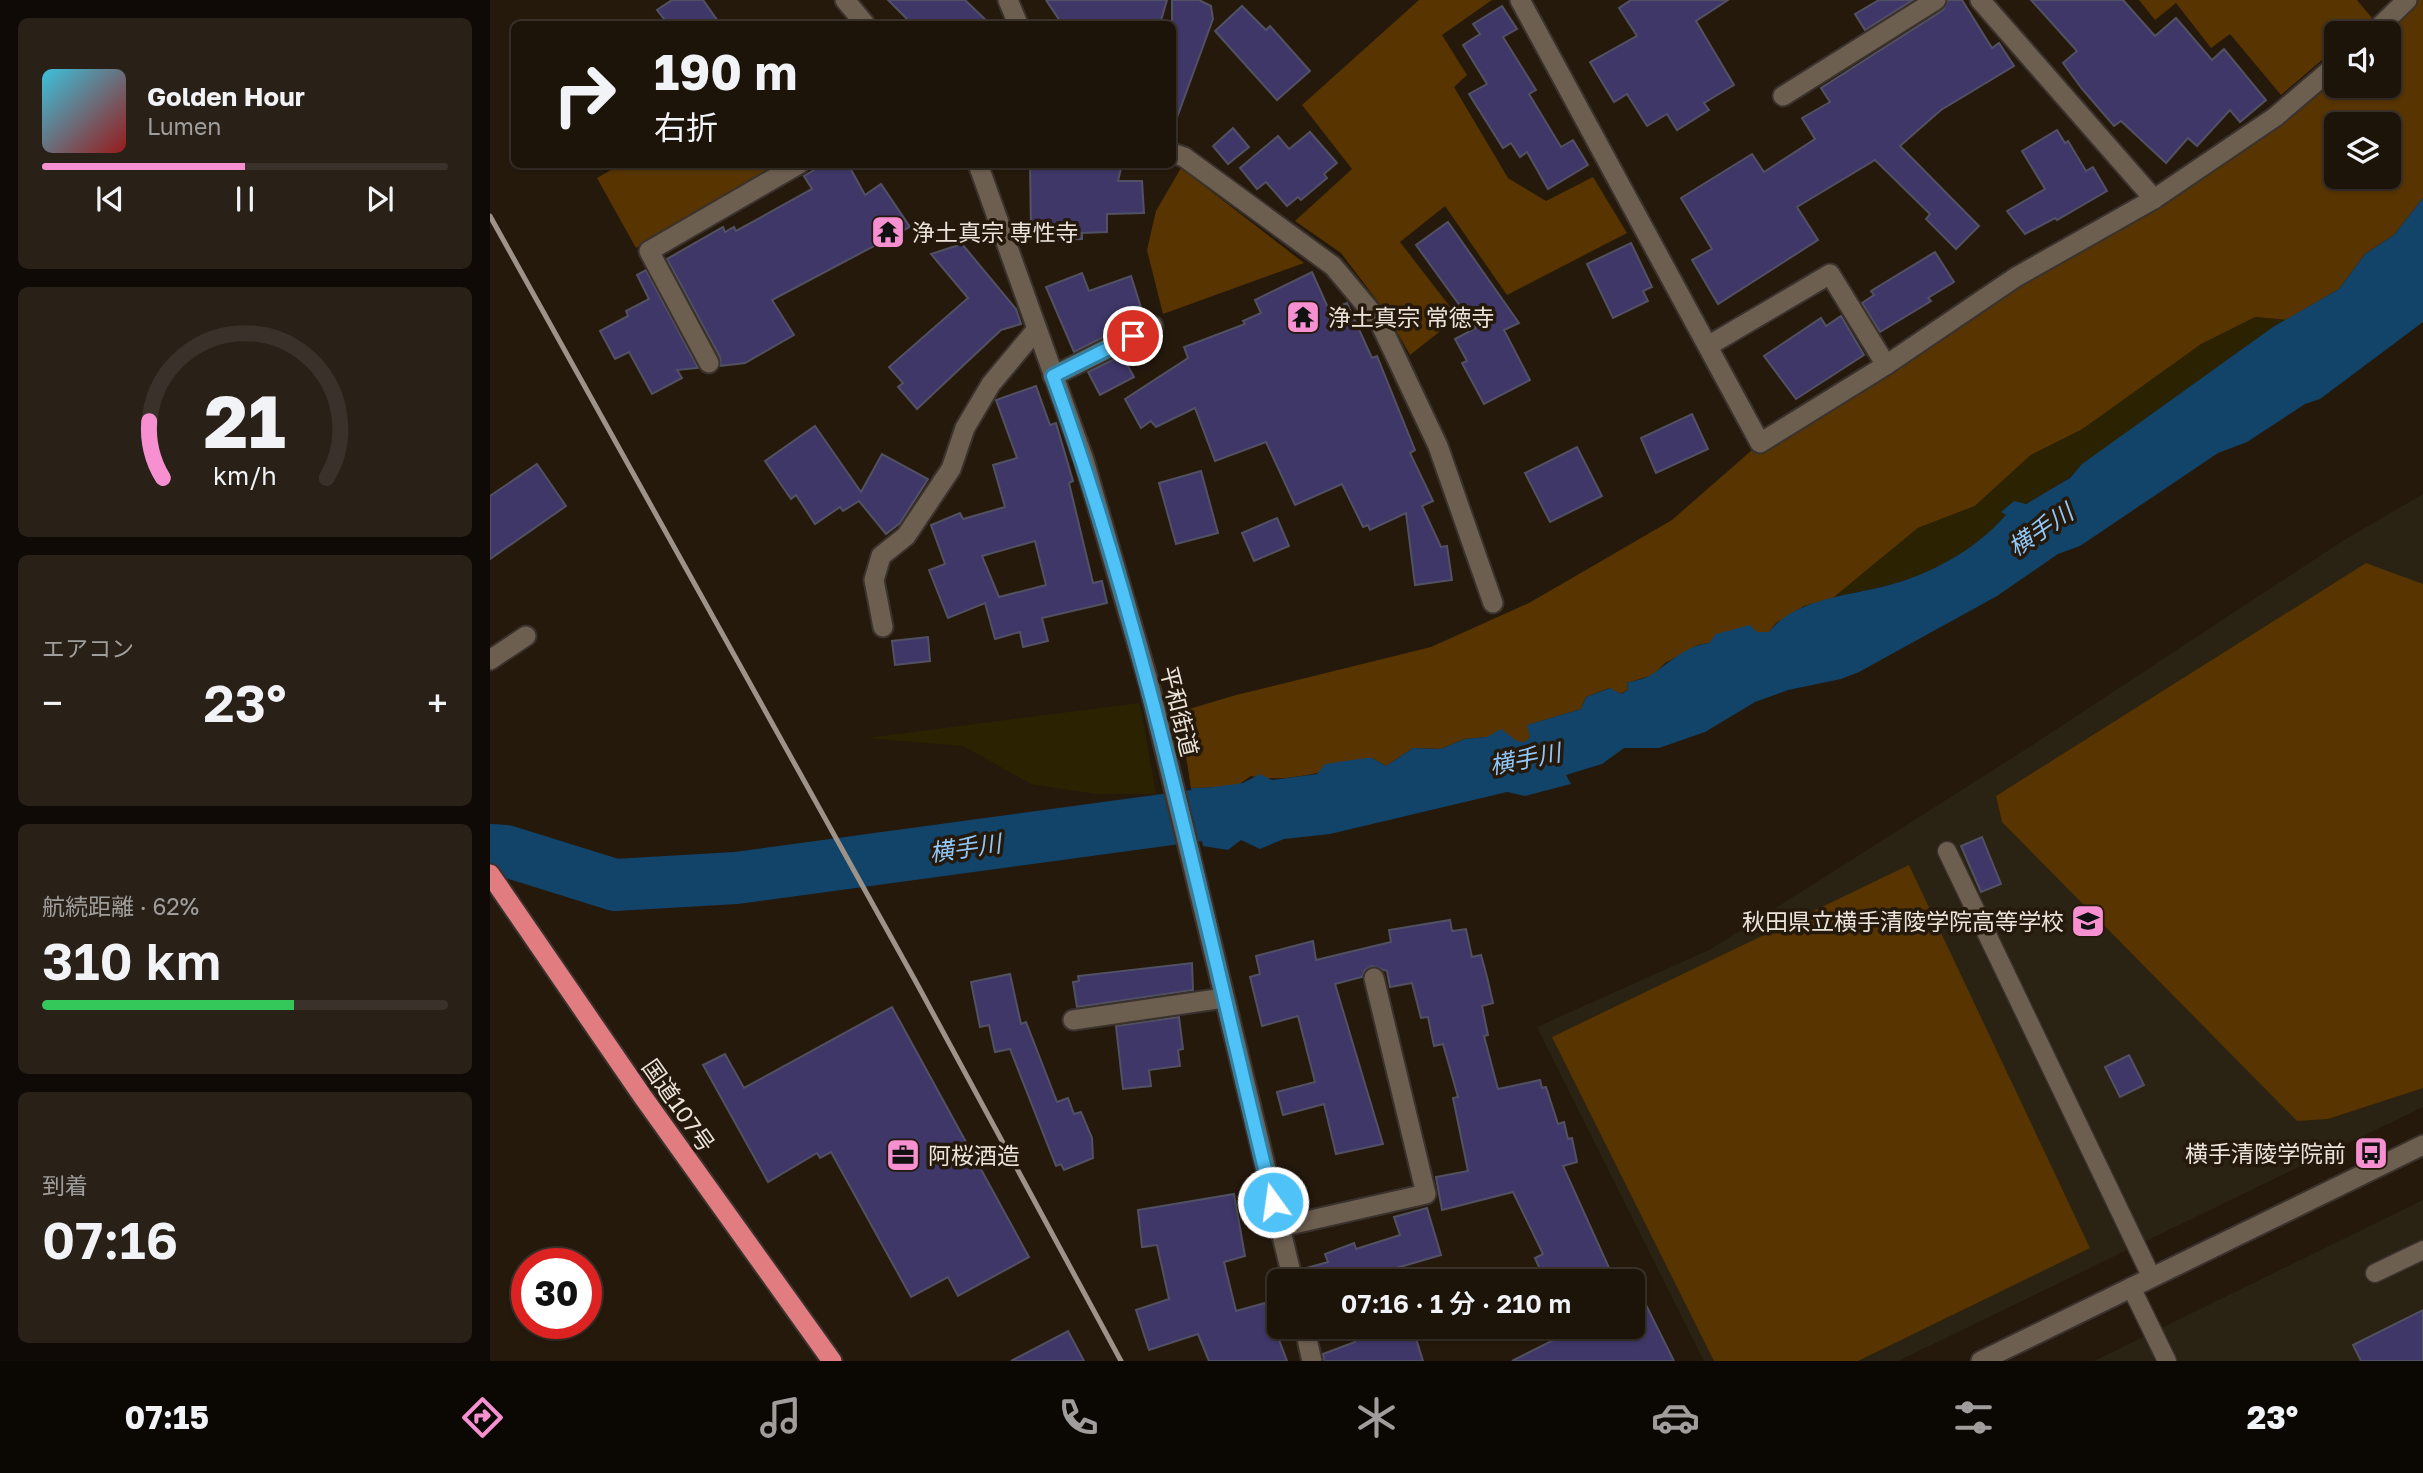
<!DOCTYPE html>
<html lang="ja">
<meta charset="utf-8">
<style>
body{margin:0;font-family:"Golos Text","Noto Sans JP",sans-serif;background:#292017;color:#f1f3f6;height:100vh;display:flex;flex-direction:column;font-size:26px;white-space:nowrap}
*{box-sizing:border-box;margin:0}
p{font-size:23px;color:#a09e9c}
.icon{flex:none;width:38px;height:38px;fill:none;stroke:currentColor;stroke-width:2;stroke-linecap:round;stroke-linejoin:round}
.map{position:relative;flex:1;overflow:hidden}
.panel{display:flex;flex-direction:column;gap:18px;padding:18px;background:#0f0a05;width:490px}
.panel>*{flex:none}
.guide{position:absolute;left:21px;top:21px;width:665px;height:147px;border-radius:10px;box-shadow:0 2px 5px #0004,0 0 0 2px #3a322a;background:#1c1309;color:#f1f3f6;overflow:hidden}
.controls{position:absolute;left:1834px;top:21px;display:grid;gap:14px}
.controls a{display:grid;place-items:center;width:77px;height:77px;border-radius:10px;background:#1c1309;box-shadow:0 2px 5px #0004,0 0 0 2px #3a322a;font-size:35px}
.speed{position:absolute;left:21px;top:1248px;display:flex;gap:14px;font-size:35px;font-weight:700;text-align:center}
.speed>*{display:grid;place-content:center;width:91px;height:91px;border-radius:50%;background:#1c1309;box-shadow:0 2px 5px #0004,0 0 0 2px #3a322a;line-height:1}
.speed .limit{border:10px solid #d22;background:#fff;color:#111}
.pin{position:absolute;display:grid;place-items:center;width:60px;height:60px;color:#fff;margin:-30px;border:4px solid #fff;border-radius:50%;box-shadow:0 2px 7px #0007}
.me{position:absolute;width:77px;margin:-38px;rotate:346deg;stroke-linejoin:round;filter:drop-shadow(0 0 5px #0008)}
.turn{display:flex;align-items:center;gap:24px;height:147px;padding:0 28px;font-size:32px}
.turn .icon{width:91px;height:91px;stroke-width:2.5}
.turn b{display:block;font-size:49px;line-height:60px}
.big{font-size:52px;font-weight:600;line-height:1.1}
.panel .card{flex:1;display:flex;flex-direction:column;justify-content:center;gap:10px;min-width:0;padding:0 24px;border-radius:10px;background:#292017}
.panel .dial{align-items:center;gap:0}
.dial svg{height:182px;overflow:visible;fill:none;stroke:#3a322a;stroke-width:7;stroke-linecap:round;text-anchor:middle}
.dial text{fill:#f1f3f6;stroke:none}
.song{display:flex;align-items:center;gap:21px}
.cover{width:84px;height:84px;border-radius:10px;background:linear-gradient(135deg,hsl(190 70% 55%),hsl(0 70% 35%))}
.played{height:7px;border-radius:4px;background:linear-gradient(90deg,#f690d0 50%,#3a322a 50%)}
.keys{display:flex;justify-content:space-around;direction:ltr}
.heat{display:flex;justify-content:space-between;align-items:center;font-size:38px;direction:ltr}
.charge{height:10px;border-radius:5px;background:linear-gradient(90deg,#34c759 62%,#3a322a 0)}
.trip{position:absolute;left:777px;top:1269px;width:378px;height:70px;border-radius:10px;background:#1c1309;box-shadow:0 2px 5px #0004,0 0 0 2px #3a322a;font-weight:600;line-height:70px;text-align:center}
.tab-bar{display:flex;height:112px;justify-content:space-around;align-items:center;background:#0b0804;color:#a09e9c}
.tab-bar .icon{width:49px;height:49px}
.tab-bar .on{color:#f690d0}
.tab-bar b{font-size:32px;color:#f1f3f6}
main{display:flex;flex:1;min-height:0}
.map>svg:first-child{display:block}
.education{fill:#2a2212}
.green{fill:#573400;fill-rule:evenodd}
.sand{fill:#2b2202}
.water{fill:#124369}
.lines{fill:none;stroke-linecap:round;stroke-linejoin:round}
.river{stroke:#124369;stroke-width:52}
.building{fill:#3f3768;stroke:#525163;stroke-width:2;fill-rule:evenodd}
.service-casing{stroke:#3a322c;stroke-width:21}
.minor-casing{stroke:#3a322c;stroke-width:23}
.tertiary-casing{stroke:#3a322c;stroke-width:23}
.trunk-casing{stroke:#3a322c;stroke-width:23}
.service{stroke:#6d5f50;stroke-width:18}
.minor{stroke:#6d5f50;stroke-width:19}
.tertiary{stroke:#6d5f50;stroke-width:19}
.trunk{stroke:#e17c80;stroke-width:19}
.rail{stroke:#9d9389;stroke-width:5}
.route-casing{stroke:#337fa1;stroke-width:18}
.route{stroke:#4fc3f7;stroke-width:12}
.labels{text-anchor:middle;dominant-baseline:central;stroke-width:7;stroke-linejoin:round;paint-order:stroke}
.poi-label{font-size:23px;fill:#ece4db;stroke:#25190c;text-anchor:start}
.street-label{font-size:23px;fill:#ece4db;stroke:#25190c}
.water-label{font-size:24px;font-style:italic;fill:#90c7f8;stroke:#25190c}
</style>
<main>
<section class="panel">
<div class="card">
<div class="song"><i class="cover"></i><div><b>Golden Hour</b><p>Lumen</p></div></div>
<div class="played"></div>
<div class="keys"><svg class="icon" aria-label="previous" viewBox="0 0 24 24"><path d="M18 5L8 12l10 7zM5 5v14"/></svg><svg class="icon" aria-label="pause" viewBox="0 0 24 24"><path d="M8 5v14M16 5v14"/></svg><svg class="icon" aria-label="next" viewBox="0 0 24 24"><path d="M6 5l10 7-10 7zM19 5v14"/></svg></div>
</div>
<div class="card dial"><svg viewBox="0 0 100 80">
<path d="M14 69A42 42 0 1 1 86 69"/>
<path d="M14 69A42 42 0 0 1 8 44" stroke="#f690d0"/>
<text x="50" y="56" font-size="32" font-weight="700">21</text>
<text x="50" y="72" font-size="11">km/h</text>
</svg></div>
<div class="card"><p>エアコン</p>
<div class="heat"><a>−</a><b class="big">23°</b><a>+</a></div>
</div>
<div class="card"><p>航続距離 · 62%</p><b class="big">310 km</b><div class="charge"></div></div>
<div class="card"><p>到着</p><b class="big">07:16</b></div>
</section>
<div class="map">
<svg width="1933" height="1361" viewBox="0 0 1933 1361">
<rect width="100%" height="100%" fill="#25190c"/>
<g class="education">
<polygon points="1933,494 1933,1107 1408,1361 1214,1361 1047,1027 1221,949 1541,746 1854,540"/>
<polygon points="1933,1200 1933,1361 1604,1361"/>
</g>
<g class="green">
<polygon points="929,0 1002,0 952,35 977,75 964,87 1018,178 1056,201 1103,177 1137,233 1017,295 955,206 910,242 968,317 920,355 895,311 851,253 805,221 862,169 812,105"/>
<polygon points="1649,0 1867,0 1882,18 1864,33 1846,33 1846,48 1791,95 1740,34 1721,48 1686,3 1665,20"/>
<path d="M1917 0H1933V198L1904 235 1875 254 1849 289 1796 320 1765 317 1591 430 1541 455 1485 506 1428 528 1343 598 1314 606 1286 623 1279 632 1208 645 1175 663 1163 675 1137 683 1138 690 1130 694 1119 688 1096 697 1091 709 1038 725 1040 737 1035 743 998 737 974 739 951 749 923 748 896 766 882 758C842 769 802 784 761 776L745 787 701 788 689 712 746 695 941 647 1039 603 1182 520 1270 443 1664 199 1846 65V86H1899V33H1883ZM1846 124H1899V177H1846Z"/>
<polygon points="130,165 293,165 146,248 107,178"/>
<polygon points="691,168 814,263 673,314 657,250 666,211"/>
<polygon points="1876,563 1933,584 1933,1088 1838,1119 1807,1121 1512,822 1506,796"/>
<polygon points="1419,865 1600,1248 1368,1361 1224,1361 1062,1037"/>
</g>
<g class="sand">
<path d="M1765 317 1796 320 1593 464C1571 488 1542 502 1511 513L1517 515C1484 551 1440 576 1391 587 1375 591 1359 593 1343 598L1428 528 1485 506 1541 455 1591 430 1711 344Z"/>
<polygon points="650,703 666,794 606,794 541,784 473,746 376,738"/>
</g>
<path class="water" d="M1933 198V322L1830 399 1815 404 1757 442 1728 453 1590 546 1568 554 1507 596 1369 672 1351 679 1298 690 1265 702 1215 732 1169 748H1134L1112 764 1076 775 1081 784 1035 796 1017 792 840 834 794 839 770 849 751 840 738 850 713 846 701 788 745 787 770 774 782 780 827 774 835 764 876 758H882L896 766 923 748 951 749 974 739 997 737 1011 729 1027 741 1035 742 1040 737 1037 725 1091 709 1096 697 1120 688 1131 694 1138 690 1137 683C1145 680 1157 679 1164 673 1181 661 1196 646 1219 643L1226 634 1260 625 1267 632H1279C1304 600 1354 596 1392 587 1440 575 1484 551 1516 515L1511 512 1524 501 1536 504 1580 478 1592 464 1783 327 1849 289 1875 254 1904 235Z"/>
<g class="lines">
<polyline class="river" points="0,850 16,851 125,885 246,878 777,806"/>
</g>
<g class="building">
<polygon points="182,0 213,0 230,24 178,24 167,10"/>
<polygon points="398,0 475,0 500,24 422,24"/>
<polygon points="556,0 677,0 670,24 572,24"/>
<polygon points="682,0 709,0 721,6 723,19 685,123 682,122"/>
<polygon points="1141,0 1238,0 1206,21 1244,85 1214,103 1219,110 1187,130 1177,114 1157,126 1137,94 1124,102 1100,62 1147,36 1129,8"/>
<polygon points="1389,0 1423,0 1375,30 1365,14"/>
<polygon points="1458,0 1472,0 1502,48 1509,43 1524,66 1451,110 1410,146 1489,226 1466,249 1436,219 1440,214 1385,160 1307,207 1328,240 1228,304 1202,260 1222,249 1191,198 1262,154 1274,172 1325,139 1312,118 1340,102 1331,88 1453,10"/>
<polygon points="1541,0 1633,0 1665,36 1686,18 1722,60 1734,49 1776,100 1750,122 1740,110 1707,146 1698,138 1676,163 1631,121 1624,126 1592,89 1573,63 1587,51"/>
<polygon points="752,6 776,30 780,26 820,71 787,100 725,31"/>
<polygon points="1012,6 1027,29 1013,37 1046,90 1039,94 1071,147 1083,140 1098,165 1058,189 1037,152 1030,157 1021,143 1013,148 979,94 997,84 973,45 990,34 983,24"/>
<polygon points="743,128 759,147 738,164 723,146"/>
<polygon points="1567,130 1575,143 1578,141 1596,171 1603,167 1617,191 1567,220 1565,218 1535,234 1517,211 1555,189 1532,151"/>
<polygon points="820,132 847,163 834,174 837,178 811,200 808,197 797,206 776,182 767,189 750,168 788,136 799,149"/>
<polygon points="334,164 358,164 375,195 391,184 420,227 282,300 304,335 255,363 231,366 230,357 177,259 233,227 235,232 244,227 246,231 322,189 314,176"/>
<polygon points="540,164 632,164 628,181 652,181 654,213 617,214 617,232 592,233 592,239 556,240 556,230 541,230"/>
<polygon points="958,222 1029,323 1014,330 1040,380 994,404 972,363 977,361 965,339 986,328 926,245"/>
<polygon points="1141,243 1162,287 1153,291 1158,301 1123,318 1097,264"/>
<polygon points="472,244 526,309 531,324 511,330 427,409 408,387 413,383 399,367 478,298 441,254"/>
<polygon points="1445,252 1464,282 1438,298 1441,301 1390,332 1372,303 1384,295 1381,291"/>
<polygon points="156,270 208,368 187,370 192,378 162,394 139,352 125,359 110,331 138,316 136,311 159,299 147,275"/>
<polygon points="822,272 839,310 857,303 882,358 887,356 925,450 920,453 943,501 932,506 951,547 957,546 962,580 925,585 916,513 880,530 878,525 873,527 852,484 805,505 776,442 725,461 705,408 666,427 661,421 651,428 635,399 698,358 694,347 755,324 753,321 771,313 765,300"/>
<polygon points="592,273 599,291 641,276 654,317 584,352 556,287"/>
<polygon points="1351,316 1374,355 1306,399 1274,356 1331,318 1336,326"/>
<polygon points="632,355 644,377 610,395 598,372"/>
<path d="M546 386 560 425 566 423 571 440 583 481 579 483 603 583 612 581 617 603 552 618 558 641 533 647 530 632 505 639 495 603 458 618 439 570 455 564 441 525 470 513 473 519 515 507 503 465 527 458 506 400ZM545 541 556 585 509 597 492 556Z"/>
<polygon points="1202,414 1218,449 1166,473 1151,438"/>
<polygon points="325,426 371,492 392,454 438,479 410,523 396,534 369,501 353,511 350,507 325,524 306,495 301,499 275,461"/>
<polygon points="1087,447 1112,496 1060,522 1035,473"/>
<polygon points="47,464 76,506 0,559 0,496"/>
<polygon points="711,471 728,533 686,544 669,483"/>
<polygon points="787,518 799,546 764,561 752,533"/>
<polygon points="438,637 440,661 405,665 402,641"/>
<polygon points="1492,837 1511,884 1491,892 1471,846"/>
<polygon points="960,920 962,931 976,929 982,957 991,955 997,977 1003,1003 992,1006 998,1035 994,1036 1008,1089 1050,1080 1052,1088 1056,1087 1068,1124 1074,1122 1078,1139 1082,1138 1087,1162 1073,1166 1125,1281 1055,1281 1045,1258 1053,1254 1023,1192 952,1210 946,1177 978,1171 963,1098 968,1097 953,1044 944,1046 938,1017 931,1018 922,983 900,987 897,971 882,966 875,970 872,977 845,984 893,1144 846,1154 834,1104 793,1115 787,1092 825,1082 808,1016 772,1026 760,977 770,974 766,956 823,941 826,960 901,942 899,930"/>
<polygon points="702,963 703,990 587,1007 583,982 589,981 588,976"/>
<polygon points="520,974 531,1024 536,1022 567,1102 578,1098 584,1114 591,1112 602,1138 603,1158 574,1170 571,1164 566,1166 520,1049 505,1052 499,1025 490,1027 481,982"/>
<polygon points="402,1007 539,1257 468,1296 458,1277 421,1297 341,1152 330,1158 327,1153 278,1182 213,1065 235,1054 254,1088"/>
<polygon points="689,1017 693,1049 688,1050 690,1066 659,1070 661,1086 633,1089 626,1026"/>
<polygon points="1639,1055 1654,1085 1630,1097 1615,1067"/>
<polygon points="744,1194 755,1256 734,1262 746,1311 775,1303 797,1361 719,1361 708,1334 659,1350 646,1310 679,1299 667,1245 652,1247 648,1210"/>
<polygon points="937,1208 951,1255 896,1271 900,1281 815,1281 813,1269 838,1262 835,1254 864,1243 866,1249 910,1235 904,1217"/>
<polygon points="1143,1279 1184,1361 1022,1361 1091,1326 1143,1326"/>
<polygon points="1933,1310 1933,1361 1871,1361 1863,1345"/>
<polygon points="860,1326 922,1326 933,1361 834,1361 833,1354 865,1342"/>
<polygon points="578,1331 594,1361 521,1361"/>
</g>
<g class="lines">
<g class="service-casing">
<g id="service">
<polyline points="1457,851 1661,1276"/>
<polyline points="1885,1273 1933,1250"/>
<polyline points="1641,1287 1677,1361"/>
</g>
</g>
<g class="minor-casing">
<g id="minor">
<polyline points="355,0 375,24"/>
<polyline points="518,0 528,24"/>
<polyline points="1030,0 1270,443 1396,365 1526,277 1664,199 1785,117 1846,65"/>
<polyline points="1490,0 1664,199"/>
<polyline points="1883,33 1917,0"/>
<polyline points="1293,96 1446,0"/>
<polyline points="682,153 694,157 843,266 889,321 948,446 1003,603"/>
<polyline points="488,164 594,460 659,684 803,1281"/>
<polyline points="1218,346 1340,274 1396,365"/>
<polyline points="219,363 159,251 309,164"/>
<polyline points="563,376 663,326"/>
<polyline points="393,627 384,580 391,556 416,536 461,469 475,428 501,384 546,330"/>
<polyline points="0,660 36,636"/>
<polyline points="583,1020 734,998"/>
<polyline points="790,1227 936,1194 884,978"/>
<polyline points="814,1326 822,1361"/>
</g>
</g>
<g class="tertiary-casing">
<polyline id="tertiary" points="1491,1361 1933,1145"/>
</g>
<g class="trunk-casing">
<polyline id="trunk" points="0,874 153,1097 342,1361"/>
</g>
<use href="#service" class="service"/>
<use href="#minor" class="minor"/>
<use href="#tertiary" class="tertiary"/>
<use href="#trunk" class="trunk"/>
<polyline class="rail" points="0,216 426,982 631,1361"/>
</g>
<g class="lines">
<g class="route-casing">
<path id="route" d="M643 336 563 376C660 644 715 925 783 1202"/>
</g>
<use href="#route" class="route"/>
</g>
<defs>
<g id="temple-square" transform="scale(1.75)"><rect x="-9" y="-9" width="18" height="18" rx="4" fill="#f690d0" stroke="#25190c"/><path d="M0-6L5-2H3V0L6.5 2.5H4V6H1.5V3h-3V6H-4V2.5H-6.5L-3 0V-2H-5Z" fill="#111"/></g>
<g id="school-square" transform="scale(1.75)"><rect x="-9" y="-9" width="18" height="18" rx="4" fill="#f690d0" stroke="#25190c"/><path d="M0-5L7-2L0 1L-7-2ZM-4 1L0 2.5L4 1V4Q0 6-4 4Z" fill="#111"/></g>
<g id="bus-square" transform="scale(1.75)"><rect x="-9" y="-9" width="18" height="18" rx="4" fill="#f690d0" stroke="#25190c"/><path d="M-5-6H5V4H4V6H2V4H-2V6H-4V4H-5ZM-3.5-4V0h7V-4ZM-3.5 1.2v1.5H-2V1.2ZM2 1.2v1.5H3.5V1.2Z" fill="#111"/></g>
<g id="office-square" transform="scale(1.75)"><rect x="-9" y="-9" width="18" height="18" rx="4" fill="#f690d0" stroke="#25190c"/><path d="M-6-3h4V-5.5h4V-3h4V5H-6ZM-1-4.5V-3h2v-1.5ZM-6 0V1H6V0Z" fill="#111"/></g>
</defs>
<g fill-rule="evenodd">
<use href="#temple-square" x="398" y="232"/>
<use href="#temple-square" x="813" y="317"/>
<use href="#school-square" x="1598" y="921"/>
<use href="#bus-square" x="1881" y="1153"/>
<use href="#office-square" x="413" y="1155"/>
</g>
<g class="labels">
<g class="poi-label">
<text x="422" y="232">浄土真宗 専性寺</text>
<text x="838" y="317">浄土真宗 常徳寺</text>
<text x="1574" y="921" text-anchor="end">秋田県立横手清陵学院高等学校</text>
<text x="1856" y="1153" text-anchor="end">横手清陵学院前</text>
<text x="438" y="1155">阿桜酒造</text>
</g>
<g class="street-label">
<text transform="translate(690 711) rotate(76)">平和街道</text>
<text transform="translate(189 1105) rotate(55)">国道107号</text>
</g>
<g class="water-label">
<text transform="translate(1550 529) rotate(-34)">横手川</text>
<text transform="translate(1035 758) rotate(-11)">横手川</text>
<text transform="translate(475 847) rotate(-8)">横手川</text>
</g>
</g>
</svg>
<div class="controls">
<a><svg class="icon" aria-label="sound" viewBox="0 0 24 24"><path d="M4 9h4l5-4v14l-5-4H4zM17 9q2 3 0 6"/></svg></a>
<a><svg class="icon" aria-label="layers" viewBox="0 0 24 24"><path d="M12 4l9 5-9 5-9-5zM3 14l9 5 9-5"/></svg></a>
</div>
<div class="speed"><div class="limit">30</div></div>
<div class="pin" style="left:643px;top:336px;background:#d93025"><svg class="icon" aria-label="arrive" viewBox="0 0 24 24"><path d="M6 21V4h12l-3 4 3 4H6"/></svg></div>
<svg class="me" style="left:783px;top:1202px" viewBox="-20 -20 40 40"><circle r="17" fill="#4fc3f7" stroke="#fff" stroke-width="3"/><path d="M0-11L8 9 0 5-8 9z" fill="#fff"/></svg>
<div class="trip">07:16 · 1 分 · 210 m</div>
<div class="guide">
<div class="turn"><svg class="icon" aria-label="right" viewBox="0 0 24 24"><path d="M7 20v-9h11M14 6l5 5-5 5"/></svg><div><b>190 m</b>右折</div></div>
</div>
</div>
</main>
<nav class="tab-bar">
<b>07:15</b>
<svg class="icon on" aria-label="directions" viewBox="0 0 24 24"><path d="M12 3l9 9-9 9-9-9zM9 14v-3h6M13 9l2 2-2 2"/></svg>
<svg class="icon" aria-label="music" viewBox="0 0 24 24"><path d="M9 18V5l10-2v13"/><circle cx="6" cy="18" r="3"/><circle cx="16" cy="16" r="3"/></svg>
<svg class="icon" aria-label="phone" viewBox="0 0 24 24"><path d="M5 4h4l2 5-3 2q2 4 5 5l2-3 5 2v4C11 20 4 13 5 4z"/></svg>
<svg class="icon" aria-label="climate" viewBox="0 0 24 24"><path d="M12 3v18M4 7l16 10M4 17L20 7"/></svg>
<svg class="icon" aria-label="car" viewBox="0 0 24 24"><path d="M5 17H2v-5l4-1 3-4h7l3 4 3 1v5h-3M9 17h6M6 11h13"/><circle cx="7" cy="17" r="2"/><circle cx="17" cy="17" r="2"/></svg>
<svg class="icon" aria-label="filters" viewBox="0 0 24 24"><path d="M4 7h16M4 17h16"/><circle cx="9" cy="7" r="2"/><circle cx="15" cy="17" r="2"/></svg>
<b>23°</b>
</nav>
